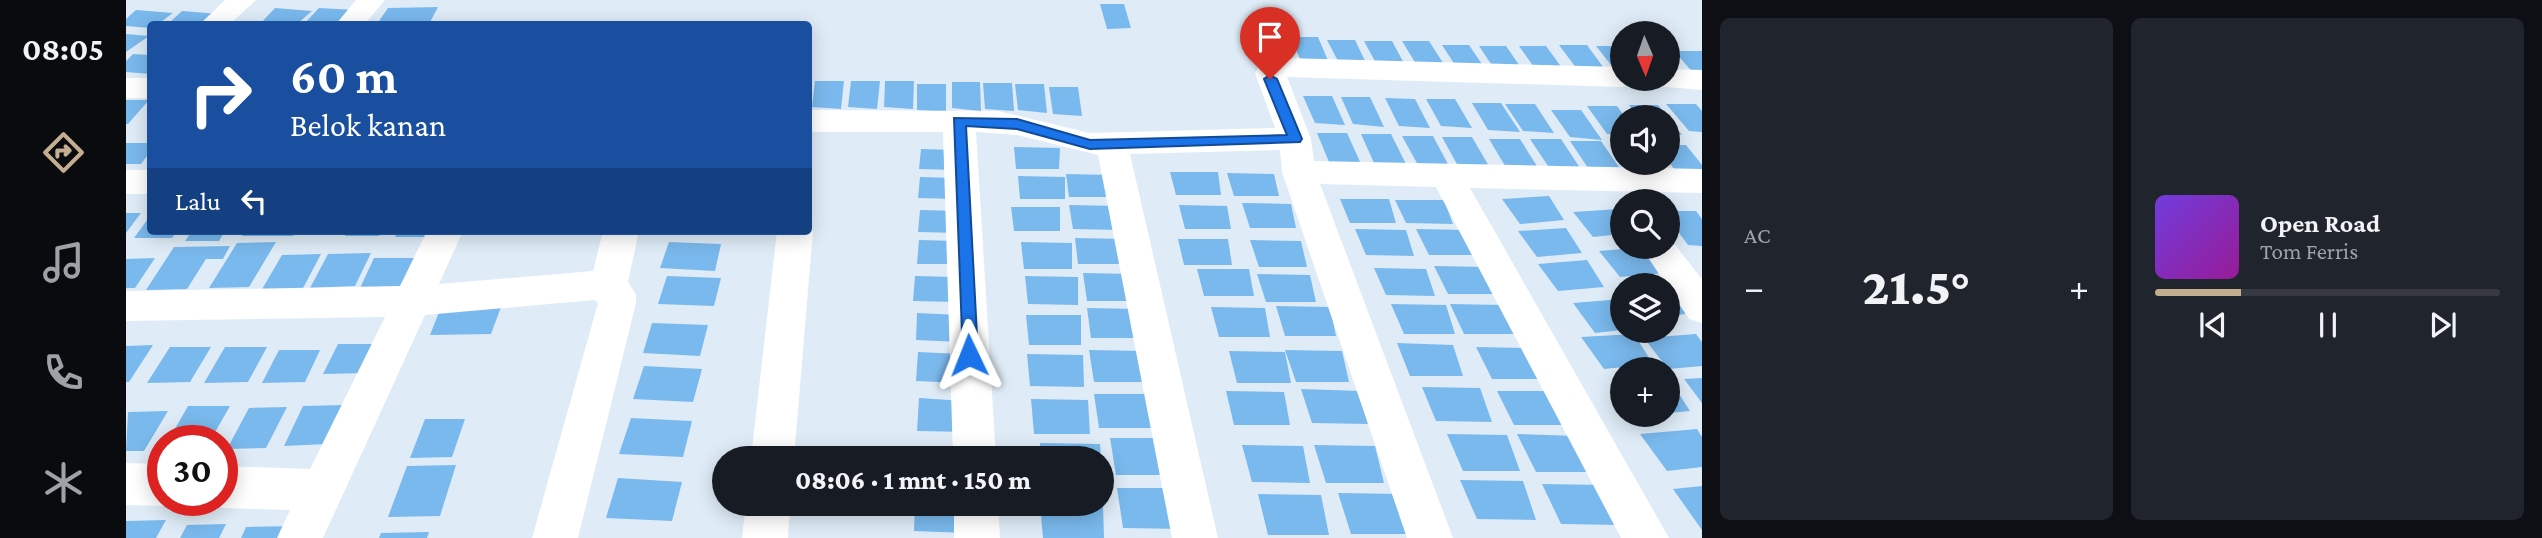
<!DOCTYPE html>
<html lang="id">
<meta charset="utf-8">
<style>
body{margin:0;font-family:"Crimson Pro",serif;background:#20242c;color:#f1f3f6;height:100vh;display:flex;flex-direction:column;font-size:26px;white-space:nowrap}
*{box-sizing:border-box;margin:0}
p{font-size:23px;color:#9ea1a6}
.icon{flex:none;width:38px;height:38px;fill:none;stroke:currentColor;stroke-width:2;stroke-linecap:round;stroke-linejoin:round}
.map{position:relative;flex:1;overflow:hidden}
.details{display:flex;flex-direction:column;gap:18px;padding:18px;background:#0d0f14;width:840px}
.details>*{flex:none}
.banner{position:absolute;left:21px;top:21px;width:665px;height:214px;border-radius:7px;box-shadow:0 4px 18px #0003;background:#1a4fa0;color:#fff;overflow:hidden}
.needle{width:46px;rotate:178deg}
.tools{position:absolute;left:1484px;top:21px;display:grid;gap:14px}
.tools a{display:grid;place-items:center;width:70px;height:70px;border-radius:50%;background:#171b24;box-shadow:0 4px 18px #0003;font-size:35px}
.speed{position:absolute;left:21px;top:425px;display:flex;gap:14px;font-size:35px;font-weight:700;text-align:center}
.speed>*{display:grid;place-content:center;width:91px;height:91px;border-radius:50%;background:#171b24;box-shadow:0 4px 18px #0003;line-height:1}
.speed .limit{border:10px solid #d22;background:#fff;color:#111}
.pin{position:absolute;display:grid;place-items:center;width:60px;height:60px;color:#fff;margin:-72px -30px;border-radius:50% 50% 50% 0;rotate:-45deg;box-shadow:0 0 7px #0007}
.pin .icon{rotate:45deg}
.me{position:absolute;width:77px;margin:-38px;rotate:358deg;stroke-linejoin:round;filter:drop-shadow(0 0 5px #0008)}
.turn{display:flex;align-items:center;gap:24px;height:147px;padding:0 28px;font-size:32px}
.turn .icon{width:91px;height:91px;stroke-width:2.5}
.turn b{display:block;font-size:49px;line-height:60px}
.then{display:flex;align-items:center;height:66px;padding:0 28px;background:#0003;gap:14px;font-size:26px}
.big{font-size:52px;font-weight:800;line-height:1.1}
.details .widget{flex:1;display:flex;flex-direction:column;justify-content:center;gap:10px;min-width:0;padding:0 24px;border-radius:10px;background:#20242c}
.song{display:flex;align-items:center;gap:21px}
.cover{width:84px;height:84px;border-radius:10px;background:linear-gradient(135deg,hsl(260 70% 55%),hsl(300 70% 35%))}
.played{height:7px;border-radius:4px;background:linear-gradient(90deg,#c5ad8f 25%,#363941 25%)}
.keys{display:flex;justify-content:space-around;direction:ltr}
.heat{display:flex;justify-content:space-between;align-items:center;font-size:38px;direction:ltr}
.details .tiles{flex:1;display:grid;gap:18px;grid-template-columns:repeat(2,1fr)}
.trip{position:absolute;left:586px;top:446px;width:402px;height:70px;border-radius:35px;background:#171b24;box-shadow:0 4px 18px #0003;font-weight:800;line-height:70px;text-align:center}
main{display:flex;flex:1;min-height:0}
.dock{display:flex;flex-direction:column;width:126px;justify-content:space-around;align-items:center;background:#090b0e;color:#9ea1a6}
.dock .icon{width:49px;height:49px}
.dock .selected{color:#c5ad8f}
.dock b{font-size:32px;color:#f1f3f6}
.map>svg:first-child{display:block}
.building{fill:#7ab9ed}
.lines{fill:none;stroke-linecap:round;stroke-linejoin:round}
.street{fill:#fff;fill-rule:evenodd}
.route{fill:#1a73e8;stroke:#114b97;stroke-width:2}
</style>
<main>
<nav class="dock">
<b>08:05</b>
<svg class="icon selected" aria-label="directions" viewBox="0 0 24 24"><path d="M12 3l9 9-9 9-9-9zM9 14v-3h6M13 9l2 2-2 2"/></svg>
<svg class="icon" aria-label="music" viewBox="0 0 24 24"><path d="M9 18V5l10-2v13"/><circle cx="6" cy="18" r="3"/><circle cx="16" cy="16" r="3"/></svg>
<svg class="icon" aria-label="phone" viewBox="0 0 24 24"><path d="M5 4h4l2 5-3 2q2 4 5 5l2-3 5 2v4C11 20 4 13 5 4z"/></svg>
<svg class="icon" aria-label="climate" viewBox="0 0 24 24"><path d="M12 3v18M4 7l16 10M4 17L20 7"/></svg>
</nav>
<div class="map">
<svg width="1576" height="538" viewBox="0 0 1576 538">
<rect width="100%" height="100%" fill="#dfecf7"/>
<g class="building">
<polygon points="974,4 998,4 1005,28 981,29"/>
<polygon points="312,7 303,24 251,24 262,8"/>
<polygon points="149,8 186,11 171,24 134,24"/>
<polygon points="193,8 230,10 215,24 179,23"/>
<polygon points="10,10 47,13 32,24 24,24 24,28 0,26 0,19"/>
<polygon points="56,11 93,14 80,24 42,24"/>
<polygon points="0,34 23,36 0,52"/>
<polygon points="1164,37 1192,37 1203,63 1175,61"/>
<polygon points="1131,39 1158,39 1169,64 1140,62"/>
<polygon points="1201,40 1229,40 1241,65 1213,63"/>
<polygon points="1238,41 1266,41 1280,67 1251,65"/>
<polygon points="1276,41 1303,41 1319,66 1290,64"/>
<polygon points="1316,45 1343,45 1360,70 1331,68"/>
<polygon points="1433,45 1461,45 1480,71 1451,69"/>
<polygon points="1353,46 1380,46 1398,72 1369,70"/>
<polygon points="1393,46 1420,46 1439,72 1410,70"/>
<polygon points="1470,46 1496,46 1496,70 1489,70"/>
<polygon points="1548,51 1576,51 1576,76 1569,75"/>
<polygon points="7,54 24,55 24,74 0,72 0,61"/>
<polygon points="689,81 718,81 715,109 686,107"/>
<polygon points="725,81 754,81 751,109 722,107"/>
<polygon points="759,81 788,81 787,109 758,107"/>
<polygon points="826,82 854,82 855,111 826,108"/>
<polygon points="857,83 886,83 888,111 859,109"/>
<polygon points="791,84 820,84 820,112 791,110"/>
<polygon points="889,84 918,84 921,113 892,110"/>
<polygon points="923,87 952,87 956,116 927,114"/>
<polygon points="1177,96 1206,96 1219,125 1189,123"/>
<polygon points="1215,97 1244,97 1258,127 1227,124"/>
<polygon points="1259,98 1289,99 1304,128 1273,126"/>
<polygon points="1300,99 1329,99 1346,128 1315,126"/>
<polygon points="0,100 23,100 2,124 0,124"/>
<polygon points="1346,103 1375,103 1394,132 1362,130"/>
<polygon points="1379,104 1409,104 1428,133 1397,131"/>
<polygon points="1540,104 1570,104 1576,111 1576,132 1563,131"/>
<polygon points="1503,105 1532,105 1542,117 1512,117"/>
<polygon points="1461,106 1491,106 1499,117 1496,117 1496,135 1481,134"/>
<polygon points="1425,110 1455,110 1476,140 1444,137"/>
<polygon points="1542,117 1556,135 1542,134"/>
<polygon points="1191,133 1221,133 1235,164 1203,162"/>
<polygon points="1235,134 1265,134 1281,166 1248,163"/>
<polygon points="1276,136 1307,136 1324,168 1292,165"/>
<polygon points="1316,137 1346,137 1364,168 1332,166"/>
<polygon points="1363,139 1394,139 1414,171 1381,169"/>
<polygon points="1404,139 1435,139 1456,171 1424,169"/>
<polygon points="1444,141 1475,141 1497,173 1464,171"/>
<polygon points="0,143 24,143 24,152 15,164 0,164"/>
<polygon points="1542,145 1560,145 1576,165 1576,176 1552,174 1542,161"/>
<polygon points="888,147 934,148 933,169 890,169"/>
<polygon points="795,149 830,150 831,170 793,169"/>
<polygon points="1500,163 1531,163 1539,174 1506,171"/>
<polygon points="1044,172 1092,172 1095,195 1050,195"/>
<polygon points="1101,173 1148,174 1153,196 1108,196"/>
<polygon points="940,174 987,175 988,197 943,197"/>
<polygon points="892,176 939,177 939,199 894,199"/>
<polygon points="794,177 830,178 831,199 792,198"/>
<polygon points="1423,196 1438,220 1394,224 1376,199"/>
<polygon points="1214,199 1263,199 1270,223 1224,223"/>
<polygon points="1269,200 1318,200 1327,224 1280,223"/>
<polygon points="1116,203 1165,204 1170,228 1124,228"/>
<polygon points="943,205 992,206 993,230 947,229"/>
<polygon points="1053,205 1101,206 1105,229 1059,229"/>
<polygon points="885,207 934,207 934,231 888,231"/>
<polygon points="1493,209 1496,213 1496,234 1467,237 1447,212"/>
<polygon points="794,210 833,211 833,233 792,232"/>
<polygon points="1542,211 1570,211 1576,219 1576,246 1562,245 1542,218"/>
<polygon points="0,213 15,213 0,233"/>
<polygon points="24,216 24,231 51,231 46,238 8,238"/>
<polygon points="1440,228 1456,253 1411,257 1392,231"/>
<polygon points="1229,229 1280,230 1288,256 1240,255"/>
<polygon points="1290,229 1341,230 1350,255 1303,255"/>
<polygon points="66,231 99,231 93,241 59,241"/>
<polygon points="119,231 170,231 167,236 116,236"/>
<polygon points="221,231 256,231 253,236 219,236"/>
<polygon points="272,231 307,231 304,237 269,237"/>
<polygon points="949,238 999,239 1000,264 952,264"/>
<polygon points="1052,239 1102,239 1106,265 1058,265"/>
<polygon points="793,240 832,241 833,264 791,264"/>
<polygon points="1124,240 1175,241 1181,267 1133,267"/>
<polygon points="150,242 123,287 83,288 111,243"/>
<polygon points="543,242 595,244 589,271 534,268"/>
<polygon points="895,242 946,243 946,269 898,269"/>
<polygon points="104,246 97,259 80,259 61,289 20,290 48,247"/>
<polygon points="1521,247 1539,273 1494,277 1473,251"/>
<polygon points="245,253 229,286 184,288 202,254"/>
<polygon points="195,254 176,290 135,291 156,255"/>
<polygon points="29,258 9,288 0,288 0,259"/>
<polygon points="248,258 291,258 278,287 234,288"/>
<polygon points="1461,260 1478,287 1432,291 1412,264"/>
<polygon points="1308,266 1361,267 1371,294 1322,294"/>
<polygon points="1248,268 1300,269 1309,296 1260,295"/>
<polygon points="1071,269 1123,269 1128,296 1078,296"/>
<polygon points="957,273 1009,274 1011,301 961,301"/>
<polygon points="1131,274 1184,275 1190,302 1140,302"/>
<polygon points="541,276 595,278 588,306 532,304"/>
<polygon points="789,276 830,277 830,302 787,301"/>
<polygon points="899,276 952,277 952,305 902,304"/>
<polygon points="1542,286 1568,313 1542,316"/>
<polygon points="1496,299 1496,330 1469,333 1447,303"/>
<polygon points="1265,304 1320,305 1329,334 1278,334"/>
<polygon points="1324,304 1378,305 1390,334 1338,334"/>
<polygon points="1150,306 1204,307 1210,336 1159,336"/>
<polygon points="315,307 375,307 365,334 304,335"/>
<polygon points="1085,307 1139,308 1144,337 1093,337"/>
<polygon points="961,308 1015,309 1016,338 965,338"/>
<polygon points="791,313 833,315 834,342 790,340"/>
<polygon points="900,315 955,315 955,345 903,345"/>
<polygon points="526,323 582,325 574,356 517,353"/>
<polygon points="1508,334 1527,364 1478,369 1455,337"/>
<polygon points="1570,334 1576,342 1576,366 1542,369 1518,338"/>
<polygon points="1271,343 1327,345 1337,376 1284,376"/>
<polygon points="212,344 252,344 240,373 197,374"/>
<polygon points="27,345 3,382 0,382 0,346"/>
<polygon points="44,347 85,347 64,382 21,383"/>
<polygon points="99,347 141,347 122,382 78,383"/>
<polygon points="1350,347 1407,348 1419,379 1366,379"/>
<polygon points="153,350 194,350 179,382 136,383"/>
<polygon points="963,350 1019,351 1021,382 968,382"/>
<polygon points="1159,350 1216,351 1223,382 1170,382"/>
<polygon points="1103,351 1159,352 1165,383 1111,383"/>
<polygon points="792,352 836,354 837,383 790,381"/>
<polygon points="901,354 957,355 958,387 904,386"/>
<polygon points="518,366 576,369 567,402 507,399"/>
<polygon points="1542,377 1564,411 1542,413"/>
<polygon points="1576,378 1576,403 1558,379"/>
<polygon points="1296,387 1354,388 1366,422 1310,421"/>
<polygon points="1175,389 1234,391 1242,424 1186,423"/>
<polygon points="1100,391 1158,392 1164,425 1108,425"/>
<polygon points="1371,391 1430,391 1443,425 1388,425"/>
<polygon points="968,394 1027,394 1029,428 973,428"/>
<polygon points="793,398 838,401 840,432 791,431"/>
<polygon points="905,399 962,400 964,434 908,434"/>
<polygon points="218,405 201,444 158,446 177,406"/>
<polygon points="62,406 104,406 84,441 42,441"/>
<polygon points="161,407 140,448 101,449 123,408"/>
<polygon points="42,411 18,451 0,451 2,412"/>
<polygon points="505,418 566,421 557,457 493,454"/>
<polygon points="299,419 339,419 326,457 284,458"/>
<polygon points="1571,429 1576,437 1576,467 1541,471 1514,434"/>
<polygon points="1321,434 1381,435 1394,471 1337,471"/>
<polygon points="1391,434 1452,436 1467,472 1410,472"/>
<polygon points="984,438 1045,438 1048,475 990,475"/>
<polygon points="914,443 974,444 975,458 915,458"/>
<polygon points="1116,445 1177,446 1184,483 1126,482"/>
<polygon points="1188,445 1249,446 1258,483 1200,483"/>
<polygon points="793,446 839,448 840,458 792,458"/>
<polygon points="330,465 314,516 262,517 281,466"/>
<polygon points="492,478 556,482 546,521 480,518"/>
<polygon points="1334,480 1397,481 1410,520 1351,519"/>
<polygon points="1416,484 1479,485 1495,525 1435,524"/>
<polygon points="1576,486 1576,530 1547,489"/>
<polygon points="991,488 1053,488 1057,529 997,528"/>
<polygon points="1212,493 1275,494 1285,534 1225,534"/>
<polygon points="1132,494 1195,495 1203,535 1142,535"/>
<polygon points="789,504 839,504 840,533 788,531"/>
<polygon points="914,504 977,504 978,538 917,538"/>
<polygon points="40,520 30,538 0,538 0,521"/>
<polygon points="100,524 93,538 54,538 61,525"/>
<polygon points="171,526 166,538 115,538 120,527"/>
<polygon points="303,532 301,538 253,538 255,533"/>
</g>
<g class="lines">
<g class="street">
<polygon points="99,0 130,0 104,24 74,24"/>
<polygon points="230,0 259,0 239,24 210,24"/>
<polygon points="1160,58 1496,67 1496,79 1510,79 1507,84 1496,87 1161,77 1185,139 1188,161 1576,169 1576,193 1344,188 1543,538 1495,538 1310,187 1194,184 1327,538 1281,538 1156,172 1154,150 1004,154 1092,538 1046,538 972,155 891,135 850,132 870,458 827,458 817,132 682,132 682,110 872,111 964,133 1149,128 1129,73 1133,66"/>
<polygon points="1542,69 1576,70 1576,90 1531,86 1527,79 1542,79"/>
<rect x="0" y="78" width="24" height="20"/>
<rect x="0" y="170" width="24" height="24"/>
<polygon points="682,223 687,231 668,458 625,458 651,231 682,231"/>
<polygon points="301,231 337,231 313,284 467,271 477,231 513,231 502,282 510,294 510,303 452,538 406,538 472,303 468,300 299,315 197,538 151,538 164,510 96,508 80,502 96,500 96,466 184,469 259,317 0,321 0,291 274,286"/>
<polygon points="1542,236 1576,279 1576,323 1563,319 1515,247 1542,247"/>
<polygon points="0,463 37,464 37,500 50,500 37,506 0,505"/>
<polygon points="620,504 664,504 662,538 616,538"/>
<polygon points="828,504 872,504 874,538 828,538"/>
</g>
</g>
<polygon class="route" points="1144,75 1151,79 1176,139 1174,142 964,149 891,129 840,126 852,355 843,362 837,360 828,118 891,119 964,140 1161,135 1138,79"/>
</svg>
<div class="tools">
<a><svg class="needle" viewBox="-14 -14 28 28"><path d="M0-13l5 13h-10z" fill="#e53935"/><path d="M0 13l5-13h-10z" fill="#9ea1a6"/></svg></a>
<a><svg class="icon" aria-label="sound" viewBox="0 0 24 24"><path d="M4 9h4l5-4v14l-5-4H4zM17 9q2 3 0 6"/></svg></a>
<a><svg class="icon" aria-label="search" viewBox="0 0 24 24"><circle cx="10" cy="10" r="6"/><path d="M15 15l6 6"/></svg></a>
<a><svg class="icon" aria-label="layers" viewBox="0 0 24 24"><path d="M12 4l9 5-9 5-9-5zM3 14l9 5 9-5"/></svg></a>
<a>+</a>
</div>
<div class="speed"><div class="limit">30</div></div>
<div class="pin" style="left:1144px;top:79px;background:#d93025"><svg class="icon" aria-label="arrive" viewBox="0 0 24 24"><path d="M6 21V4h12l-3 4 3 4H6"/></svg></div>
<svg class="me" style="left:843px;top:355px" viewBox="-20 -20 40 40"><path d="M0-17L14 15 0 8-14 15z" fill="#1a73e8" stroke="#fff" stroke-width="4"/></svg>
<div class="trip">08:06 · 1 mnt · 150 m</div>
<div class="banner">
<div class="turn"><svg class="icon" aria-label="right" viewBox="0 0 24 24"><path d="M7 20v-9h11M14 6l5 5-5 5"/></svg><div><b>60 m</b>Belok kanan</div></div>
<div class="then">Lalu<svg class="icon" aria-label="left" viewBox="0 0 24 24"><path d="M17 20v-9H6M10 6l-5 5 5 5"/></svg></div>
</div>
</div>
<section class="details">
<div class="tiles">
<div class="widget"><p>AC</p>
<div class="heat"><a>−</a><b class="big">21.5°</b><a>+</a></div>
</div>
<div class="widget">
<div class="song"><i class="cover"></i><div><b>Open Road</b><p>Tom Ferris</p></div></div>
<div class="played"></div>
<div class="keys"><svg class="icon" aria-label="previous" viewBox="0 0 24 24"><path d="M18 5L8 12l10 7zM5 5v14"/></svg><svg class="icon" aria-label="pause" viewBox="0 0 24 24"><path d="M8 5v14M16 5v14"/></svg><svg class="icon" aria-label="next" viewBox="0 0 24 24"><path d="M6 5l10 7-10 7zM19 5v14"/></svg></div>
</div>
</div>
</section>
</main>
